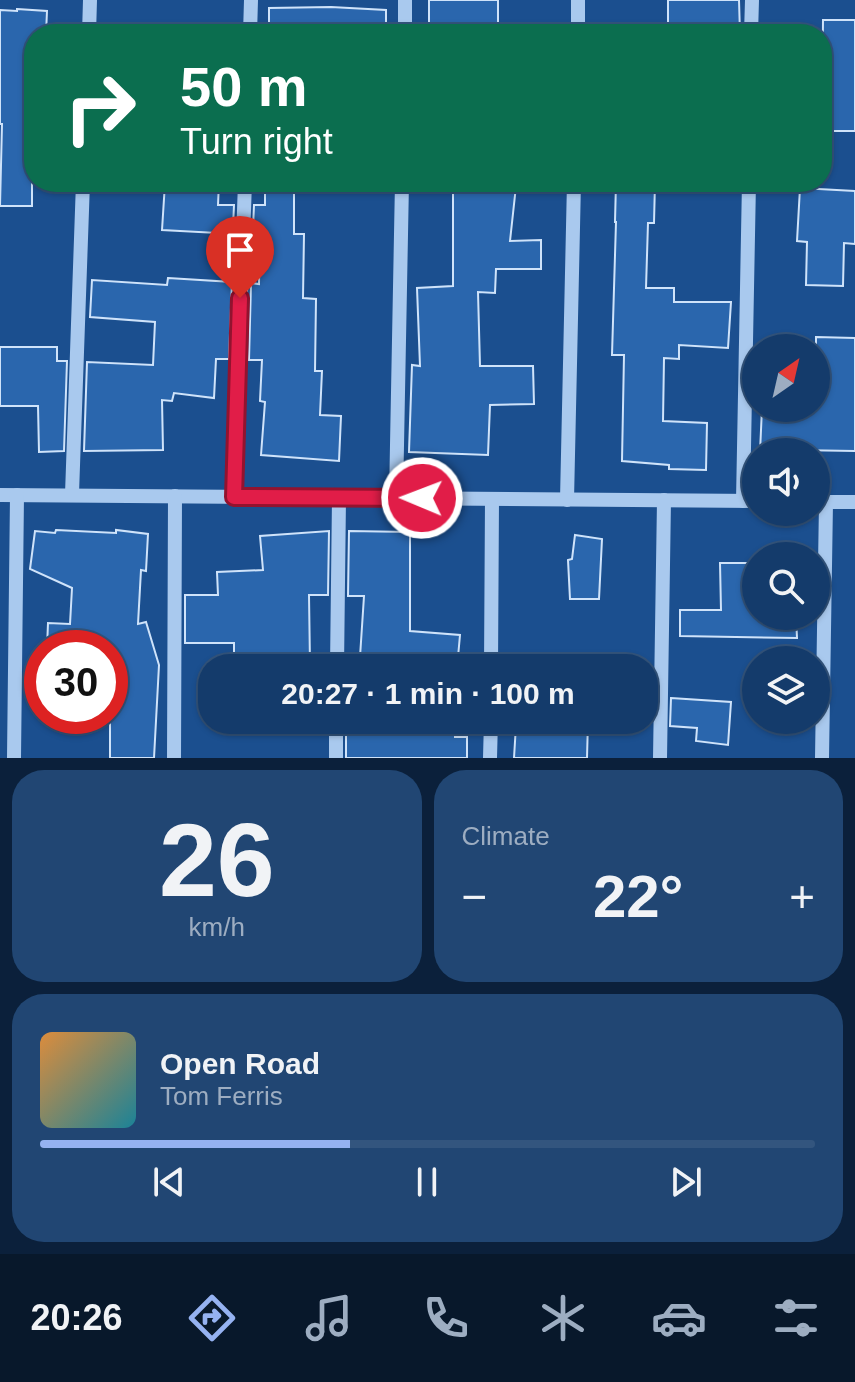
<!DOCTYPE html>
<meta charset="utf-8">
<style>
body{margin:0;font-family:Arial,sans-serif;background:#214673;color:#f1f3f6;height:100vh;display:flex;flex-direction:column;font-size:30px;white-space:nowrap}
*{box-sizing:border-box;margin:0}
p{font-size:26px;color:#9dadc1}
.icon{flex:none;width:44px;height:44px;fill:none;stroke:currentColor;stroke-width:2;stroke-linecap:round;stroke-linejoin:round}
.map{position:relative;height:758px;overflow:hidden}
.sheet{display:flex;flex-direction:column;gap:12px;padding:12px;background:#0b203b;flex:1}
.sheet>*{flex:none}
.hud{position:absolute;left:24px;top:24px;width:808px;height:168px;border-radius:32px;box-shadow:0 2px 6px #0004,0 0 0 2px #33557e;background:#0b6e4f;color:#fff;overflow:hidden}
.needle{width:52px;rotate:34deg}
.fabs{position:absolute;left:742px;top:334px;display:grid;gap:16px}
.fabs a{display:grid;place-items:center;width:88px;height:88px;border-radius:50%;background:#143b6b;box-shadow:0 2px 6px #0004,0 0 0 2px #33557e;font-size:40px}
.speed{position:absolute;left:24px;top:630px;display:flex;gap:16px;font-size:40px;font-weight:700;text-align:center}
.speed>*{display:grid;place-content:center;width:104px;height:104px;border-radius:50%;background:#143b6b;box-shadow:0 2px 6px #0004,0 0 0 2px #33557e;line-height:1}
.speed .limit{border:12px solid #d22;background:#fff;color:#111}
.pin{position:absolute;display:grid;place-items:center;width:68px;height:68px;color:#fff;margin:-82px -34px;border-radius:50% 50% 50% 0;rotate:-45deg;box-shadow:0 0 8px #0007}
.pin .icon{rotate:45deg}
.me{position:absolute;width:88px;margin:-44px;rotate:271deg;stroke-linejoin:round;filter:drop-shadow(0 0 6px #0008)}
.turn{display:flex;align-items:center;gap:28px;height:168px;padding:0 24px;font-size:36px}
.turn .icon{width:104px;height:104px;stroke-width:2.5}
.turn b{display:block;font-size:56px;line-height:68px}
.big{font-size:60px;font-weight:800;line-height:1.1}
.sheet .widget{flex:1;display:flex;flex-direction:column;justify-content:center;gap:12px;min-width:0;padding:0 28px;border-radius:32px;background:#214673}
.sheet .dial{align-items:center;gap:0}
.dial b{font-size:104px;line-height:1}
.song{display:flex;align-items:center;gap:24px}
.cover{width:96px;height:96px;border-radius:12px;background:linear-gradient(135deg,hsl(30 70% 55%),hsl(190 70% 35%))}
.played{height:8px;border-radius:4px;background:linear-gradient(90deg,#95b2f1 40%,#33557e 40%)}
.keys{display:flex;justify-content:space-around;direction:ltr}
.heat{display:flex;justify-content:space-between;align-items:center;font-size:44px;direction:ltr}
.sheet .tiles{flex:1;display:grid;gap:12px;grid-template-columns:1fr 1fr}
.widget:last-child{grid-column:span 2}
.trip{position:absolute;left:198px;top:654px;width:460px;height:80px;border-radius:32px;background:#143b6b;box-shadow:0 2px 6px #0004,0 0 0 2px #33557e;font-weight:800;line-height:80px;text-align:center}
.menu{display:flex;height:128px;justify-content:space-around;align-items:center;background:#08182b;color:#9dadc1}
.menu .icon{width:56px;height:56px}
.menu .on{color:#95b2f1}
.menu b{font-size:36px;color:#f1f3f6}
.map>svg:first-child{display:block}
.building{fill:#2a66ad;stroke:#cfe3fa;stroke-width:2}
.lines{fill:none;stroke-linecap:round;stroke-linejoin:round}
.minor{stroke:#a9c9ee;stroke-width:14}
.route-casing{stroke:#92132f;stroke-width:20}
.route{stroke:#e11d48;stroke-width:14}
</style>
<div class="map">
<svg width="855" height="758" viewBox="0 0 855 758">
<rect width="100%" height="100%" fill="#1b4f8f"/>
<g class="building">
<rect x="429" y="0" width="69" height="34"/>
<polygon points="668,0 739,0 740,34 668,34"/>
<polygon points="331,7 386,10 386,34 269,34 269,8"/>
<polygon points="17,9 47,11 46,34 34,34 34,173 32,173 32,206 0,206 2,124 0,124 0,10 17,11"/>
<polygon points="823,20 855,20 855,131 822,131"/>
<polygon points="181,182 219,182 218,205 234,205 233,227 217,227 217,233 162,230 165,183 181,184"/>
<polygon points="265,182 294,182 294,234 304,234 303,298 316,299 315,371 322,371 320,415 341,416 339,461 261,455 265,402 260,401 262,360 249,360 251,283 259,284 260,228 253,228 254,205 265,205"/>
<polygon points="453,182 497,182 496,184 516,186 510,241 541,240 541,269 496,269 495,293 478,292 480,366 533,366 534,404 490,405 488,455 409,452 412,365 420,366 417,288 453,286"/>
<polygon points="616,182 655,182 654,223 648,223 646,288 674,288 674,302 731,302 728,348 679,345 679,359 664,358 663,421 707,423 706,470 669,469 669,465 622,461 624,355 612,355 616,222 615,222"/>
<polygon points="800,188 855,191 855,244 844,243 843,286 806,285 807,242 797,241"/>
<polygon points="168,278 232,282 229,359 216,359 214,398 174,393 172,401 162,400 163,450 84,451 87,362 153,365 155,322 90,317 92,280 167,285"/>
<polygon points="816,337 855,338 855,451 796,450 796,452 760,452 762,408 816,408"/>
<polygon points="0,347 57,347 57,361 67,361 64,451 39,452 38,406 0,406"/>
<polygon points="56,530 116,533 116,530 148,534 146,571 141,570 138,624 146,622 159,665 154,758 110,758 110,648 47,648 48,623 70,624 72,588 30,569 35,531 55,533"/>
<polygon points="329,531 328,595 309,595 310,665 249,657 234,657 234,643 185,643 185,595 218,595 217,572 263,570 260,536"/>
<polygon points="349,531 410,532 410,631 460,635 457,668 383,668 383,658 360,657 364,596 348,596"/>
<polygon points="575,535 602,539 599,599 570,599 568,560 572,559"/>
<polygon points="720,563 756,563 756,616 796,616 797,638 680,636 680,610 721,610"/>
<polygon points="671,698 731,702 728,745 696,741 697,728 670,726"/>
<polygon points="420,720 455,720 455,737 467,737 467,758 346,758 346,721 420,723"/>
<polygon points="566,720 588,720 587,758 514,758 516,725 566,728"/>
</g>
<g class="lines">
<g class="minor">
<polyline points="89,34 90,0"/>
<polyline points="250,34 251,0"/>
<polyline points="405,34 405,0"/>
<polyline points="578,34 578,0"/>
<polyline points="751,34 752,0"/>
<polyline points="72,494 83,182"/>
<polyline points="0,495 756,501"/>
<polyline points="234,497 245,182"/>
<polyline points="396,498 402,182"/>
<polyline points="567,500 574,182"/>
<polyline points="743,501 749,182"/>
<polyline points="816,502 855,502"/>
<polyline points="337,668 339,497"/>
<polyline points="491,668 492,499"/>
<polyline points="14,758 17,495"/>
<polyline points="174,758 175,496"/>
<polyline points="336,758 336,720"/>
<polyline points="490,758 491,720"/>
<polyline points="660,758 664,500"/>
<polyline points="822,758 826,502"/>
</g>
</g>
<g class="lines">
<g class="route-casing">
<polyline id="route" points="240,298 234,497 422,498"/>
</g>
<use href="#route" class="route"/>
</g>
</svg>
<div class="fabs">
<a><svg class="needle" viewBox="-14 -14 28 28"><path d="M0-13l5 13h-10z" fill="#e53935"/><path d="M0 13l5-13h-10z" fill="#9dadc1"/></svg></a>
<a><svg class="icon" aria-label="sound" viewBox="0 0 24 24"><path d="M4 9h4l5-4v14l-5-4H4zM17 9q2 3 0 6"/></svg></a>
<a><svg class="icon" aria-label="search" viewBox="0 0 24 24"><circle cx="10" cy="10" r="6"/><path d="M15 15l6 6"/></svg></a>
<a><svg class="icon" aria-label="layers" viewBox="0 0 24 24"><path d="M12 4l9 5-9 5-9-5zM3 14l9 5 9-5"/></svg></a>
</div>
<div class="speed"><div class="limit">30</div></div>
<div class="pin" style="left:240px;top:298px;background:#d93025"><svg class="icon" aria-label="arrive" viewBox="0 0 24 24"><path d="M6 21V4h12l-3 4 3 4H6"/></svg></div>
<svg class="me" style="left:422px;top:498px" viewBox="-20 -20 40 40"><circle r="17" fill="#e11d48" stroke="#fff" stroke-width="3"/><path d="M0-11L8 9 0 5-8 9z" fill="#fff"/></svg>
<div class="trip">20:27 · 1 min · 100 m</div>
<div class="hud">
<div class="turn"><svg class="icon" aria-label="right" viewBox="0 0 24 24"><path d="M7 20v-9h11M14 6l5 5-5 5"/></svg><div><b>50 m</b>Turn right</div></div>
</div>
</div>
<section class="sheet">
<div class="tiles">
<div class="widget dial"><b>26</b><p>km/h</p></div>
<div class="widget"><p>Climate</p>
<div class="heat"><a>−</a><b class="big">22°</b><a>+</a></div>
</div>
<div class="widget">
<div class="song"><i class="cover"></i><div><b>Open Road</b><p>Tom Ferris</p></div></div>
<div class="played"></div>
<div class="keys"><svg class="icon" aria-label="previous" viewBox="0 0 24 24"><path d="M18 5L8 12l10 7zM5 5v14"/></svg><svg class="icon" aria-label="pause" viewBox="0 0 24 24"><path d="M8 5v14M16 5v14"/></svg><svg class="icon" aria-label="next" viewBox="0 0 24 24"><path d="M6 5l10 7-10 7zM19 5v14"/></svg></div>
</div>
</div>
</section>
<nav class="menu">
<b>20:26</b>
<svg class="icon on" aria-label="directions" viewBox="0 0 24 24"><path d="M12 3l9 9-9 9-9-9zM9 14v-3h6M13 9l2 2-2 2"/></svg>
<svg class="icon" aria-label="music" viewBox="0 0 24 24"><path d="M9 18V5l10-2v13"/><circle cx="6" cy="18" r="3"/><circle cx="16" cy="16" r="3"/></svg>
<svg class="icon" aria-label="phone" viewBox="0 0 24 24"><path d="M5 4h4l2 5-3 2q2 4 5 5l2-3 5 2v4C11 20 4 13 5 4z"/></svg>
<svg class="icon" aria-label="climate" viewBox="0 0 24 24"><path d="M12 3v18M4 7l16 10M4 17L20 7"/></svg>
<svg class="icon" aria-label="car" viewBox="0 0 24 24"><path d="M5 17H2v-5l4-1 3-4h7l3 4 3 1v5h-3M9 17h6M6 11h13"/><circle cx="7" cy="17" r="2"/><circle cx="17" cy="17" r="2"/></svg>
<svg class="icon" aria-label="filters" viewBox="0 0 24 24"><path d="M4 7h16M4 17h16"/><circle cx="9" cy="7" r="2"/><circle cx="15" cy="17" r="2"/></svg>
</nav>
